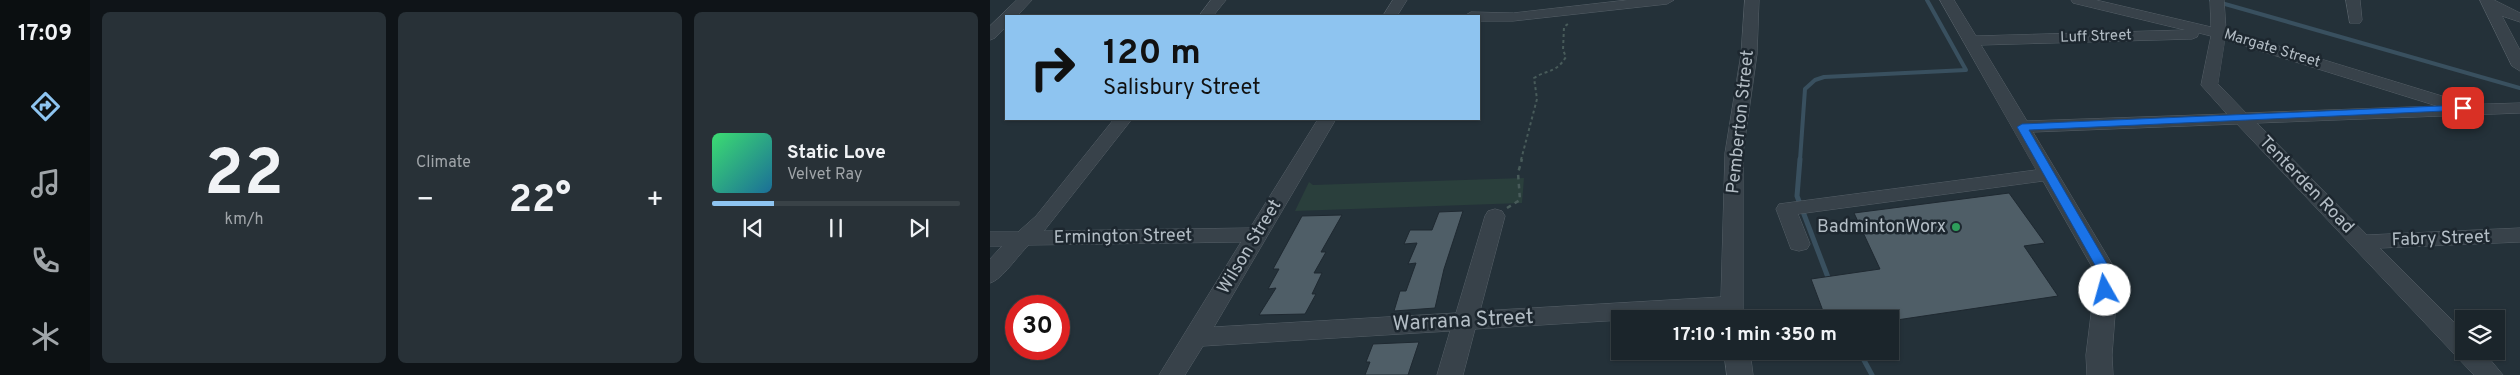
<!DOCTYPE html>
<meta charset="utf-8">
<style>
body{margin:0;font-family:Overpass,sans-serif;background:#283137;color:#f1f3f6;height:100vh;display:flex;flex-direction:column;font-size:19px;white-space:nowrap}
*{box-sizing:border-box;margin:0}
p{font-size:16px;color:#a0a5a9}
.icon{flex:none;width:28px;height:28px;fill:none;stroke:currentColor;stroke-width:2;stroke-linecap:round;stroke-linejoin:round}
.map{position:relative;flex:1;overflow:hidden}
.panel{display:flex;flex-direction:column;gap:12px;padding:12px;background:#0f1418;width:900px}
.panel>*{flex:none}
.banner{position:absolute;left:15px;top:15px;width:475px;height:105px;border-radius:0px;box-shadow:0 1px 4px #0004,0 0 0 1px #394247;background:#8ec4f0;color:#111;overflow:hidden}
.controls{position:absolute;left:1465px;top:310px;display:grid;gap:10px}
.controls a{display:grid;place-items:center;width:50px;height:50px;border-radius:0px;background:#1b252b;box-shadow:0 1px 4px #0004,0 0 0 1px #394247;font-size:25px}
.speed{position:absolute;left:15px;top:295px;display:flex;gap:10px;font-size:25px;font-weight:700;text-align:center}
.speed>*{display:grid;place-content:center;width:65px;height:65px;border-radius:50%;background:#1b252b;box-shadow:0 1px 4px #0004,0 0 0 1px #394247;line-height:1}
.speed .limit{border:8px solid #d22;background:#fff;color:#111}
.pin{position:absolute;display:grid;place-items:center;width:42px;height:42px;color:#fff;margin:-21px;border-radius:10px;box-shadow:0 2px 8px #0006}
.me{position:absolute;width:55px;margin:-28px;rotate:353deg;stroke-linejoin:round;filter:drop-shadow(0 0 4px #0008)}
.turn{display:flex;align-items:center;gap:18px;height:105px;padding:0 15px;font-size:22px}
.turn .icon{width:65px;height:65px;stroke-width:2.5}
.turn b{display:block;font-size:35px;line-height:42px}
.big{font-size:38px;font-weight:700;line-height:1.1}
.panel .widget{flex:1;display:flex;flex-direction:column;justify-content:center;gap:8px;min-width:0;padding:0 18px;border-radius:8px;background:#283137}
.panel .dial{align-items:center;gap:0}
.dial b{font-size:65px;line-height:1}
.song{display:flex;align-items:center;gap:15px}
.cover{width:60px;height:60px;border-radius:8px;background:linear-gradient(135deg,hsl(140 70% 55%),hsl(200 70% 35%))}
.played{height:5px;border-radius:2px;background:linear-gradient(90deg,#8ec4f0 25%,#394247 25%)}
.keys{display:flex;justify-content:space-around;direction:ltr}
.heat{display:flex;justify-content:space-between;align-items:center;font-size:28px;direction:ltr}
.panel .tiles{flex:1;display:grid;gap:12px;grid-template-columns:repeat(3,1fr)}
.trip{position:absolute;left:621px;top:310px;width:288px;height:50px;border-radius:0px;background:#1b252b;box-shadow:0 1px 4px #0004,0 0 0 1px #394247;font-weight:700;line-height:50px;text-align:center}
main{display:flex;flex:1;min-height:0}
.tabs{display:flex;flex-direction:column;width:90px;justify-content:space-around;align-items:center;background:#0b0f11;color:#a0a5a9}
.tabs .icon{width:35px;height:35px}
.tabs .current{color:#8ec4f0}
.tabs b{font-size:22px;color:#f1f3f6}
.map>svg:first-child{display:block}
.green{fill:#2a3f3c}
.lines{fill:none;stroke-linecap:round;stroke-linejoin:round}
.stream-far1{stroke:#39505f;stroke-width:4}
.stream{stroke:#39505f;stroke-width:5}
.building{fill:#4f5e67;stroke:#1f2931}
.minor-casing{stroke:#566068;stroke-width:1}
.path-far1{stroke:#485b5a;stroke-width:2;stroke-dasharray:3 3;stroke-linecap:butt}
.path{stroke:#485b5a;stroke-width:2.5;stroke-dasharray:4.5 4.5;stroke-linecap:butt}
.minor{fill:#38424a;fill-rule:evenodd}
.route{fill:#1a73e8;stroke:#114b97}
.leisure-dot{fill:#2e9e5b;stroke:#1d272f;stroke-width:2}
.labels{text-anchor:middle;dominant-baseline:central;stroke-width:5;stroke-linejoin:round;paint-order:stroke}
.far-street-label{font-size:15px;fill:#b3bdc5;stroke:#1d272f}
.street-label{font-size:18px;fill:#b3bdc5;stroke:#1d272f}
.poi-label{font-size:18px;fill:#b3bdc5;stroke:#1d272f;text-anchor:end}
.near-street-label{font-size:21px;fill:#b3bdc5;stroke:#1d272f}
</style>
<main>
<nav class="tabs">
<b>17:09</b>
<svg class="icon current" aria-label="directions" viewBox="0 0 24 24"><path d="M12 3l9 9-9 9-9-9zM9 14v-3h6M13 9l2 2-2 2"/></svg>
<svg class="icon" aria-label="music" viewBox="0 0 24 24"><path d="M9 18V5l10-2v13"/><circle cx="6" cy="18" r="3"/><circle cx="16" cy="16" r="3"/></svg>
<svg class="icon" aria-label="phone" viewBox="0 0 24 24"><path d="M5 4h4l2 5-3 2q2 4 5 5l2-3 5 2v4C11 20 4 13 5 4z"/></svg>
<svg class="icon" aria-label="climate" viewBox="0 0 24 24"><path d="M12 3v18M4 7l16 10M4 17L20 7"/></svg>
</nav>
<section class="panel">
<div class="tiles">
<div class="widget dial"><b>22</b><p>km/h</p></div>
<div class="widget"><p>Climate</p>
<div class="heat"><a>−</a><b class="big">22°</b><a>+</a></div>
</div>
<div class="widget">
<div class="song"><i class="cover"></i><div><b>Static Love</b><p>Velvet Ray</p></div></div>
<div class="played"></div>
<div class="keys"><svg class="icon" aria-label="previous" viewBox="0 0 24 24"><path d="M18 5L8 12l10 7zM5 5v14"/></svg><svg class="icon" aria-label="pause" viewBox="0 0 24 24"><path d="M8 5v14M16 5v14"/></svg><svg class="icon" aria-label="next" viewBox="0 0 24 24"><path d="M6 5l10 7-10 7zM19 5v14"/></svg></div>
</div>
</div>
</section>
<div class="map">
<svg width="1530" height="375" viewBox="0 0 1530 375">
<rect width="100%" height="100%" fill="#243139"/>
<polygon class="green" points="534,178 532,203 305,211 319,182 323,185"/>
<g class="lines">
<g class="stream-far1">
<polyline points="1221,0 1530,88"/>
<polyline points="462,16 478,16"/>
<polyline points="810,160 815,89 825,80 834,77 976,70 937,0"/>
</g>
<g class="stream">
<polyline points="810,159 807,196 839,280"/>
<polyline points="869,351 882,375"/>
</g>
</g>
<g class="building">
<polygon points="1019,193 1055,243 1034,246 1068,296 900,321 900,319 836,319 821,279 890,269 864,213"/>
<polygon points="473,211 454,269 445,308 404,311 410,291 416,291 426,263 418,264 427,243 414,244 420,230 442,230 449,212"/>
<polygon points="352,215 331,252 336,252 324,273 332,273 322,294 326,294 315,314 269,315 286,288 278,289 289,269 283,269 312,216"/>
<polygon points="429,342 418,375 375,375 380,362 376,362 383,344"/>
</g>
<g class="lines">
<g class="minor-casing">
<g id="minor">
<polygon points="27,0 42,0 27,16 16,16 16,27 5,38 0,40 0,26"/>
<polygon points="221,0 236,0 223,16 209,16"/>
<polygon points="403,0 417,0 407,16 393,16"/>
<polygon points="638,0 684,0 677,4 523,21 489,21 489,16 474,16 481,12 523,13"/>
<path d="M755 0H769L767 54 753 153V319H731L730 314 485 329 473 375H447L460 331 213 346 195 375H169L251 242 39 245C27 256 13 279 0 283V259L12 246H0V232H28L46 216 124 119H142L54 231 260 228 328 119H346L224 327 466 313 495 216 498 211 505 209 512 211 515 216 490 311 731 297 735 153 751 54Z"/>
<path d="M950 0H964L986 36 1195 30 1083 3 1081 0H1106L1221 27 1220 0H1234L1236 30 1465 100 1467 105 1530 103V113L1267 123 1377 235 1530 228V242L1390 248 1474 332V351H1493L1513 375H1484L1247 124 1043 132 1128 274 1122 355 1123 375H1097L1096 355 1106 274 1053 181 808 214 820 244 817 249 809 251 801 249 786 209 789 204 1046 170ZM1209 33 1221 36 1211 85 1237 114 1037 121 991 45 1202 39 1207 37ZM1235 40 1447 106 1256 113 1228 84Z"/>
<polygon points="1356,0 1370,0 1372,20 1370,23 1360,23"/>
<polygon points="1490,0 1504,0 1530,13 1530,22 1512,16 1530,50 1530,71 1522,66"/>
<polygon points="734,351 760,351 763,375 737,375"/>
</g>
</g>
<path class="path-far1" d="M531 160 547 99 544 78C558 69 565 74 576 57L573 50 574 27 579 23"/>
<polyline class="path" points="517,208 530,200 528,173 532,159"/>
<use href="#minor" class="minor"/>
</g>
<polygon class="route" points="1473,105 1476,106 1476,110 1039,130 1123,274 1122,290 1115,295 1108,290 1110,274 1027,127 1032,124"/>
<circle class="leisure-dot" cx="966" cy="227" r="5"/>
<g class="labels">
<g class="far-street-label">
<text transform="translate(1106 37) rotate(-2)">Luff Street</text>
<text transform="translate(1282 49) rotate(17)">Margate Street</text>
</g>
<g class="street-label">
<text transform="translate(751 122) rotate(-84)">Pemberton Street</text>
<text transform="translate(1316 185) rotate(46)">Tenterden Road</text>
<text transform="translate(133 237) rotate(-1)">Ermington Street</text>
<text transform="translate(1451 239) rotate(-2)">Fabry Street</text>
<text transform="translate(260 247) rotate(-59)">Wilson Street</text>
</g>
<g class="poi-label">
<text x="956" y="227">BadmintonWorx</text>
</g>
<g class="near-street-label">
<text transform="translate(473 321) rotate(-3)">Warrana Street</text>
</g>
</g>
</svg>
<div class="controls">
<a><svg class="icon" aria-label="layers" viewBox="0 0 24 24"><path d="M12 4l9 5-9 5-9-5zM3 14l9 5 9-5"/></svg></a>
</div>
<div class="speed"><div class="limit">30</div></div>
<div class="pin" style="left:1473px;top:108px;background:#d93025"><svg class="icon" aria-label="arrive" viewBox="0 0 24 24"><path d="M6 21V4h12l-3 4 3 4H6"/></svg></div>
<svg class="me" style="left:1115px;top:290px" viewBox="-20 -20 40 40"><circle r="19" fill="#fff"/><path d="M0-13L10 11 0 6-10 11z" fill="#1a73e8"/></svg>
<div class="trip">17:10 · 1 min · 350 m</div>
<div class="banner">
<div class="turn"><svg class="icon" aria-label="right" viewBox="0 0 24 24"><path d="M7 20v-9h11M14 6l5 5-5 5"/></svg><div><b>120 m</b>Salisbury Street</div></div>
</div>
</div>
</main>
